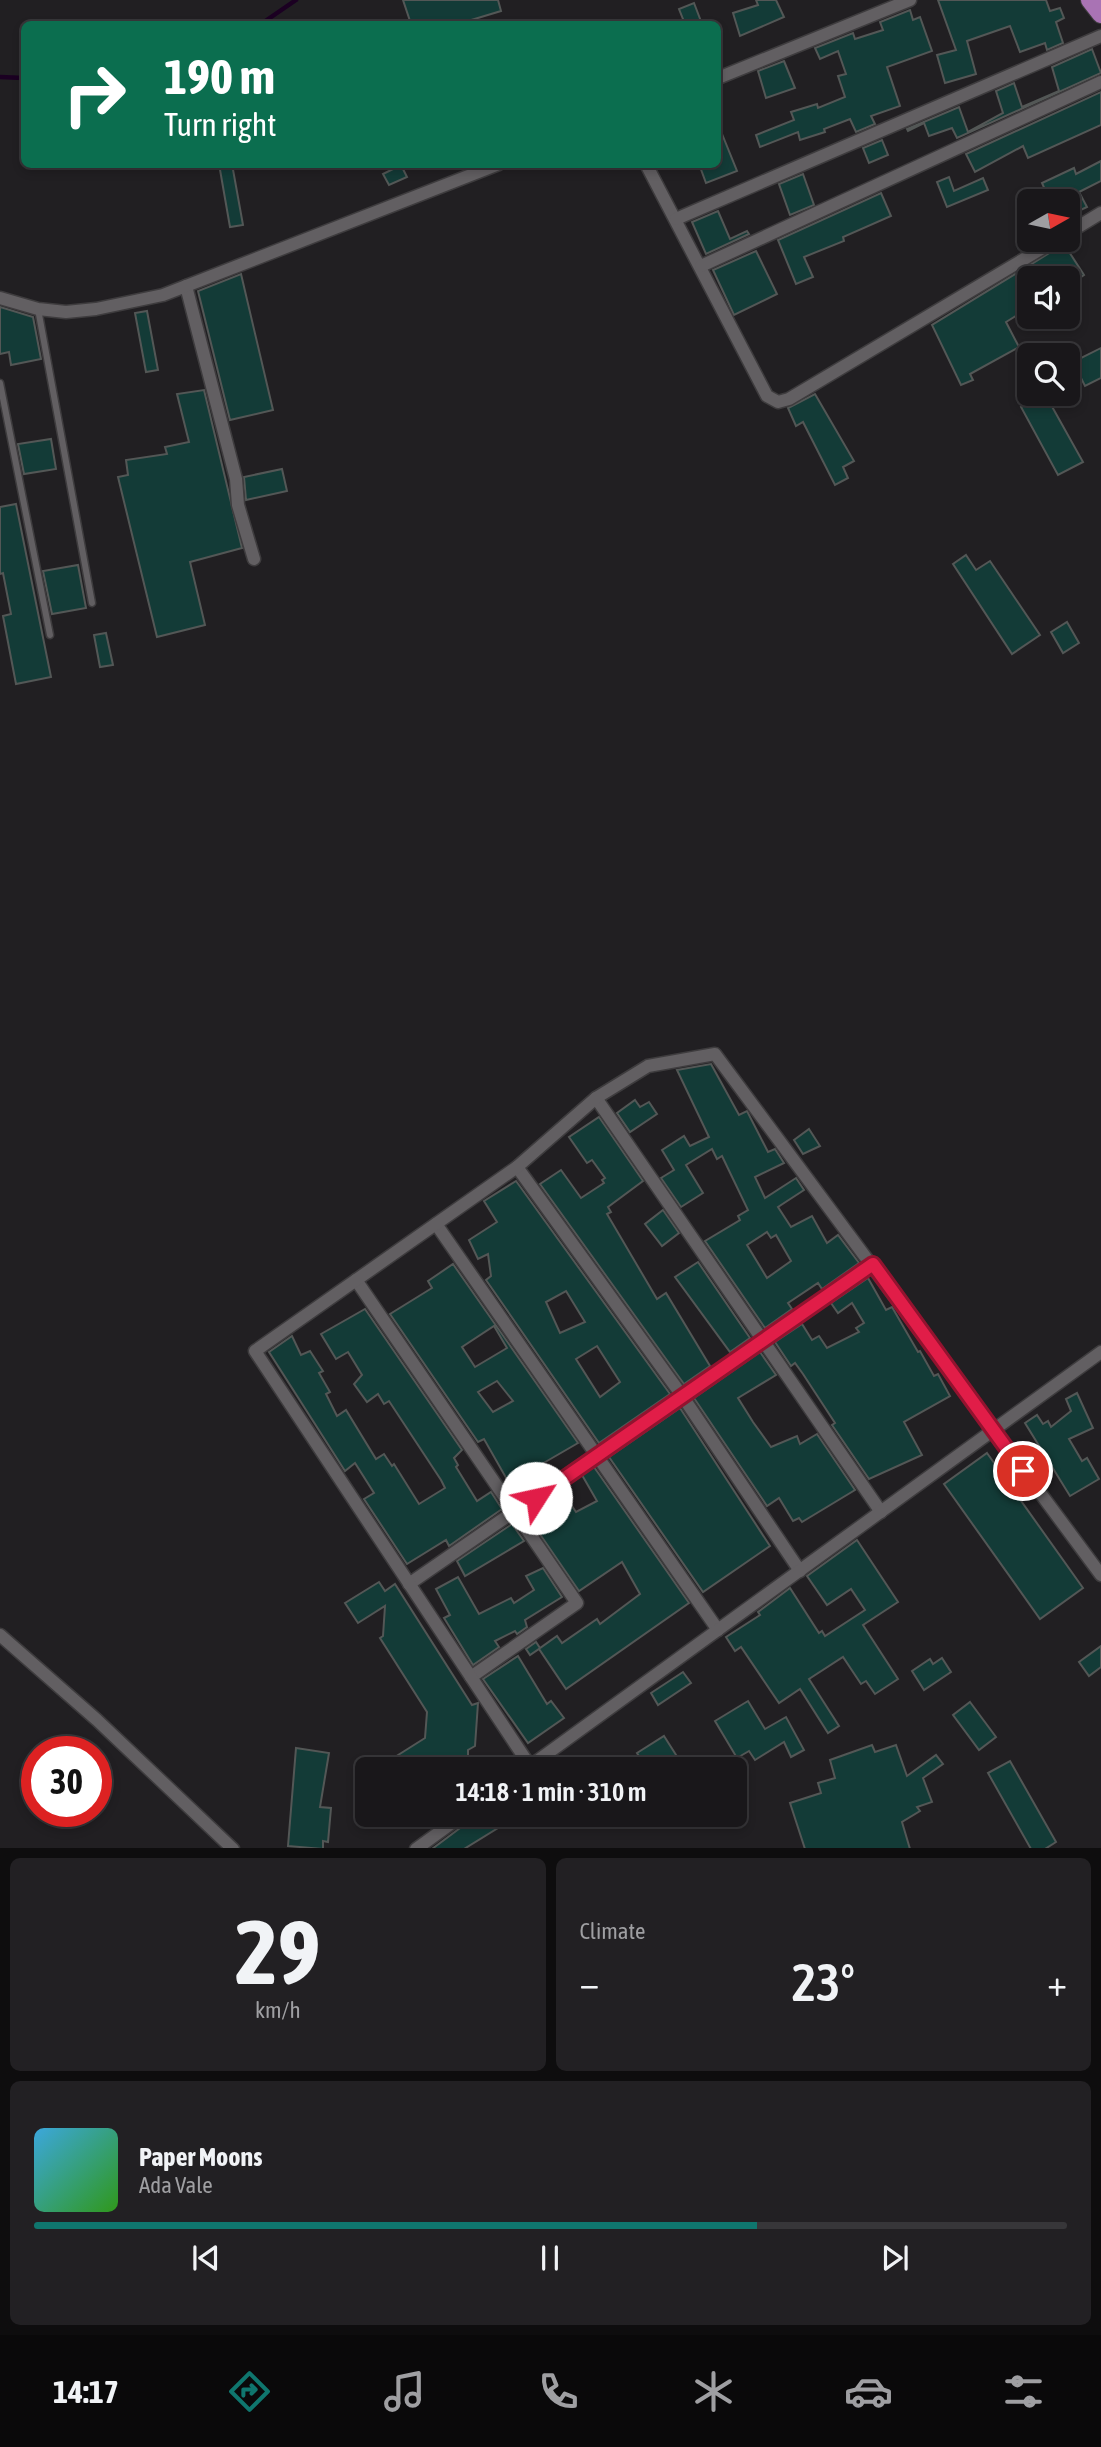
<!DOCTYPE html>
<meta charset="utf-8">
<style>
body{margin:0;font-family:"Asap Condensed",sans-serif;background:#222023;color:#f1f3f6;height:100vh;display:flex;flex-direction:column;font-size:26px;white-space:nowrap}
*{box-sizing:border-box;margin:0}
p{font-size:23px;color:#9f9fa2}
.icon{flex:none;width:38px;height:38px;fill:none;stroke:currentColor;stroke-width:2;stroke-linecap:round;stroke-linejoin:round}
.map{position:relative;height:1848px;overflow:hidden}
.sheet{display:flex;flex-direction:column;gap:10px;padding:10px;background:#0e0d0e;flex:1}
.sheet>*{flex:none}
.top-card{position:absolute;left:21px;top:21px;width:700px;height:147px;border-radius:10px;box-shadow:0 4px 10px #0003,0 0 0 2px #373639;background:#0b6e4f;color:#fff;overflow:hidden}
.needle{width:46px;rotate:81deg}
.fabs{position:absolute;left:1017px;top:189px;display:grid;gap:14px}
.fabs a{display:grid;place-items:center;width:63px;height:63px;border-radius:10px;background:#19171a;box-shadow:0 4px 10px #0003,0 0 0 2px #373639;font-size:35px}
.speed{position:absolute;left:21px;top:1736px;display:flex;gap:14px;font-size:35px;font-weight:700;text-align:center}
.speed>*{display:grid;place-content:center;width:91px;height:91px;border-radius:50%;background:#19171a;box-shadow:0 4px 10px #0003,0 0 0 2px #373639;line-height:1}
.speed .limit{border:10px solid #d22;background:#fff;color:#111}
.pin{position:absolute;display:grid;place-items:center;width:60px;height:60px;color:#fff;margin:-30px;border:4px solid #fff;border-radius:50%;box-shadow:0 2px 7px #0007}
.me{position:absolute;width:77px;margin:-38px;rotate:55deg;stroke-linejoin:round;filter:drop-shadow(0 0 5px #0008)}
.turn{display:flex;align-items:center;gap:24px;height:147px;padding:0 28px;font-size:32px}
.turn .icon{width:91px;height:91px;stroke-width:2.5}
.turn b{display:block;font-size:49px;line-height:60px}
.big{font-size:52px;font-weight:600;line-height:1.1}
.sheet .tile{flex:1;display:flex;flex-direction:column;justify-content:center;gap:10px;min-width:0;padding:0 24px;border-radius:10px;background:#222023}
.sheet .dial{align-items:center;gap:0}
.dial b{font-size:91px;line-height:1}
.song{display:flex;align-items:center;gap:21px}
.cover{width:84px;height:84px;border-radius:10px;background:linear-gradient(135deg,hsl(200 70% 55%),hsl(110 70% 35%))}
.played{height:7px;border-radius:4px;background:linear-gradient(90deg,#0f766e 70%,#373639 70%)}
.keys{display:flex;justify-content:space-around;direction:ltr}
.heat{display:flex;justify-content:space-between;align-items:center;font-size:38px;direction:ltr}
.sheet .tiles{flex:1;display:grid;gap:10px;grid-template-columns:1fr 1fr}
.tile:last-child{grid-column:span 2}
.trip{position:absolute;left:355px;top:1757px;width:392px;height:70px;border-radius:10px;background:#19171a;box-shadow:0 4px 10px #0003,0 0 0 2px #373639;font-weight:600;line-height:70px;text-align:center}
.tab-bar{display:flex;height:112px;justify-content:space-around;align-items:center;background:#0a090a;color:#9f9fa2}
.tab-bar .icon{width:49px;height:49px}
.tab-bar .active{color:#0f766e}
.tab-bar b{font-size:32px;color:#f1f3f6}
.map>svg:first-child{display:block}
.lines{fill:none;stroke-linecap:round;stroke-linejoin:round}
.stream{stroke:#1b0022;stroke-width:4.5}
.building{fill:#133b37;stroke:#535756;stroke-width:2;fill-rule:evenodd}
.service-casing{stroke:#3e3c3e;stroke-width:9}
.minor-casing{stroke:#3e3c3e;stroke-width:15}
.primary-casing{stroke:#3e3c3e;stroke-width:20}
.service{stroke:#625f62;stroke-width:6}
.minor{stroke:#625f62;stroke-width:12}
.primary{stroke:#a973b4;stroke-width:18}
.route-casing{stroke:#92132f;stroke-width:18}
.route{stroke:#e11d48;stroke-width:12}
</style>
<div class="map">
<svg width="1101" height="1849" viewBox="0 0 1101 1849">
<rect width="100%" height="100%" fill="#211f22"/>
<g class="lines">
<g class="stream">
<polyline points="261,24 296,0"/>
<polyline points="0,77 24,78"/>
</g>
</g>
<g class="building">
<polygon points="403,0 498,0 501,11 458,24 411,24"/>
<polygon points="756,0 776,0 784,17 740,36 733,13 758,5"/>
<polygon points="938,0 1046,0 1050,11 1060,8 1064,18 1056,22 1063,43 1047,50 1045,43 1020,52 1010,26 967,41 976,74 945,83 937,55 956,50"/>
<polygon points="694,3 702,24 685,24 679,9"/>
<polygon points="910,10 913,20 920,17 932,51 887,67 900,106 871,116 875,124 856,132 850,119 824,129 825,132 800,140 798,132 760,147 756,135 794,120 791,112 817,104 818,108 845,97 838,76 846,74 838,51 820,59 815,48 853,33 855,39 883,30 880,22"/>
<polygon points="1092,49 1101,73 957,138 952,128 929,136 924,123 908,131 907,129 959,107 968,132 1003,113 996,91 1014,83 1022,107 1059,91 1052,67"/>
<polygon points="784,61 795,88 766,98 758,71"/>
<polygon points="1101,92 1101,125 1028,158 1023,146 975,172 966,154"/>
<polygon points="718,124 737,171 706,183 699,164 718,164"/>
<polygon points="882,140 888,155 869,163 863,148"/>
<polygon points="1101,161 1101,181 1079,192 1087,207 1068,216 1068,201 1050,201 1042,183 1074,168 1076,174"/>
<polygon points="219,164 232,164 243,225 230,227"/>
<polygon points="401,165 407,177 389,185 383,174"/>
<polygon points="803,174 814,205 790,215 779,184"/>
<polygon points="949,177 954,191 983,178 988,190 947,207 937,182"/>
<polygon points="881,193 891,216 843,237 844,241 804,257 813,277 796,284 778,240"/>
<polygon points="718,211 730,239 747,231 749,234 706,254 692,222"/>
<polygon points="1064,244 1084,275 1068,286 1068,278 1029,278 1029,308 1006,322 1019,347 970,374 973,380 961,385 932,325"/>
<polygon points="756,251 777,294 734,315 713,270"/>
<polygon points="241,274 273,410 230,420 198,291"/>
<polygon points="0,307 33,317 41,359 11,365 9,352 0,354"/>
<polygon points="147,311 158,370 146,372 135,313"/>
<polygon points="1101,348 1101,378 1085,386 1073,362"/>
<polygon points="204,390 242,548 190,562 205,625 157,637 118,477 128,475 126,460 167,454 165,447 189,442 177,394"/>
<polygon points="815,394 854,461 843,467 848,478 835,485 803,422 796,426 788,408"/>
<polygon points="1045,394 1083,462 1058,475 1021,407"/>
<polygon points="51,439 56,469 24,474 18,444"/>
<polygon points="282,469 287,491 246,500 244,477"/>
<polygon points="16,504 51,677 16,684 3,616 11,614 3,573 0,574 0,507"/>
<polygon points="966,555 976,570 990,561 1040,635 1012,654 953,564"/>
<polygon points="78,565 86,608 52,614 43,571"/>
<polygon points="1067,622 1079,643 1063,653 1051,632"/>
<polygon points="106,633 113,665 100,667 94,635"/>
<path d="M711 1064 739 1115 747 1111 768 1152 775 1149 784 1163 755 1177 765 1198 796 1178 804 1190 778 1207 791 1227 812 1216 827 1243 838 1235 859 1263 822 1289 818 1283 788 1303 792 1309 765 1328 705 1241 740 1220 738 1216 748 1210 722 1156 717 1159 712 1149 686 1165 703 1193 681 1207 661 1178 674 1170 662 1150 684 1136 690 1146 709 1137 677 1070ZM767 1232 771 1238 776 1235 791 1261 767 1278 747 1245Z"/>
<polygon points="635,1100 640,1107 649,1102 657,1114 630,1132 617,1113"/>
<polygon points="599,1117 643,1181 608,1207 611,1212 607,1214 657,1299 666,1293 710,1366 684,1384 540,1184 561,1170 581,1198 604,1183 602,1180 605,1178 592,1160 587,1163 569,1137"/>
<polygon points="809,1129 820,1146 803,1154 794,1140"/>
<path d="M516 1181 670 1394 599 1443 486 1280 491 1276 488 1254 478 1259 469 1240 497 1222 484 1201ZM566 1291 585 1322 560 1333 546 1302ZM597 1346 620 1382 600 1397 576 1359Z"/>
<polygon points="663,1210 679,1233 662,1246 645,1224"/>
<polygon points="698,1262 750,1338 730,1352 675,1277"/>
<path d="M453 1264 578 1443 509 1483 484 1439 478 1442 390 1314 432 1288 428 1281ZM494 1326 507 1348 475 1367 462 1347ZM497 1381 513 1401 493 1412 478 1392Z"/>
<polygon points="868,1278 886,1310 892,1307 918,1352 920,1351 934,1376 938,1374 950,1396 904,1422 922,1455 869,1479 832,1425 835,1423 803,1374 795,1363 791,1366 775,1342 802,1324 812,1340 819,1336 827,1348 859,1332 856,1328 864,1323 852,1303 838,1313 831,1303"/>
<polygon points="365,1309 462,1450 454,1458 458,1465 456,1467 477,1501 491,1492 502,1509 449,1546 446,1540 407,1564 364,1499 374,1493 355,1463 345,1471 269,1352 292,1336 301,1355 310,1351 323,1371 319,1373 330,1392 326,1394 337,1416 346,1410 376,1459 384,1454 392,1466 394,1464 419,1504 445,1488 441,1480 389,1401 384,1404 378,1394 367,1402 354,1384 362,1375 348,1352 336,1359 321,1334"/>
<polygon points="760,1352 776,1375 738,1398 753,1422 771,1447 797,1436 800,1444 817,1434 855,1490 802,1522 799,1518 793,1521 779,1498 767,1506 694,1398"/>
<polygon points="1077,1393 1093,1428 1069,1439 1082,1461 1087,1458 1099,1479 1070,1496 1025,1423 1037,1415 1043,1424 1048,1421 1051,1427 1071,1411 1066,1399"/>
<polygon points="680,1408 770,1546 703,1592 609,1457"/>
<polygon points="987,1453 1083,1588 1040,1619 944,1484"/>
<polygon points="594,1467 689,1603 566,1689 539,1649 530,1655 526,1649 536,1642 540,1648 557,1636 562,1643 597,1619 600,1624 640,1594 622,1562 579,1591 526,1514 561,1490 576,1512 597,1501 582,1475"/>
<polygon points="512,1524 524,1541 465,1576 457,1561"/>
<polygon points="857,1540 898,1602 863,1625 898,1679 875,1694 866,1681 861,1684 843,1657 809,1679 839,1726 828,1733 800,1689 779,1703 741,1647 735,1651 726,1637 760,1615 758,1612 790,1588 819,1633 822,1631 825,1636 865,1610 851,1589 827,1605 807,1576"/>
<polygon points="543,1568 562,1597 525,1620 527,1627 517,1634 515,1631 495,1641 499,1647 473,1665 444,1618 450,1615 436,1589 458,1577 479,1614 511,1598 514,1603 534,1590 526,1576"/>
<polygon points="379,1582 385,1591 395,1584 472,1705 478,1703 475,1746 468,1750 468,1758 451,1769 376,1769 425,1738 427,1712 380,1638 383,1636 385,1606 358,1623 345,1603"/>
<polygon points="1101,1646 1101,1667 1089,1676 1079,1662"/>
<polygon points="518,1656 547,1704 551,1701 564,1718 528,1743 483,1679"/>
<polygon points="942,1658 951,1672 924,1690 912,1671 930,1659 933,1664"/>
<polygon points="683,1672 691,1683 658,1705 651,1693"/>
<polygon points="748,1701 765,1729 786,1717 804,1750 791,1757 784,1742 755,1760 749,1751 737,1758 715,1721"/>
<polygon points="970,1702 996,1737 979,1750 953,1715"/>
<polygon points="664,1736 685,1769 647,1769 637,1753"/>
<polygon points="872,1745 875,1752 896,1745 907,1776 936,1755 943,1764 923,1778 932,1802 917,1807 920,1811 902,1822 910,1849 805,1849 790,1803 821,1793 818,1783 835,1778 830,1760"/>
<polygon points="296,1748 329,1753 320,1807 331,1808 328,1842 323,1841 323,1849 288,1846"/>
<polygon points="1010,1761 1056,1842 1045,1849 1031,1849 988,1773"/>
<polygon points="472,1815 519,1815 464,1849 432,1849 468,1822"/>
</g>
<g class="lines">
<g class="service-casing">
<g id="service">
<polyline points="38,309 92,603"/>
<polyline points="0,383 50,635"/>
</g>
</g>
<g class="minor-casing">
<g id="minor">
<polyline points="718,78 910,0"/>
<polyline points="646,164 767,396 778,402 789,399 1056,240"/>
<polyline points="676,219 1101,36"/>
<polyline points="1068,233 1101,213"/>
<polyline points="701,266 1101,82"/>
<polyline points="186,286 236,479 238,505 254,559"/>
<polyline points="0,298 38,309 66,312 96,309 163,295 499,164"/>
<polyline points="596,1098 881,1512"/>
<polyline points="517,1167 683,1397 800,1571"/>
<polyline points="436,1224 718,1630"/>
<polyline points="356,1280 577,1603 471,1677"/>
<polyline points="409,1584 873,1264"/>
<polyline points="0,1635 97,1720 233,1849"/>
<polyline points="530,1766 255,1351 517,1167 596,1098 648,1066 715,1054 1101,1575"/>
<polyline points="526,1769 1101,1352"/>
<polyline points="416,1849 463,1815"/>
</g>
</g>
<g class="primary-casing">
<polyline id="primary" points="1090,0 1101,14"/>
</g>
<use href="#service" class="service"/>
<use href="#minor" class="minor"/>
<use href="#primary" class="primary"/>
</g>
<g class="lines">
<g class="route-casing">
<polyline id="route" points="536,1498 873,1264 1023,1471"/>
</g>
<use href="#route" class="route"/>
</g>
</svg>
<div class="fabs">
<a><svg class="needle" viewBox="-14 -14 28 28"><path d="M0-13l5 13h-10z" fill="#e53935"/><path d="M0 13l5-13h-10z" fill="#9f9fa2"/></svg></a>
<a><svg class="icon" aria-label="sound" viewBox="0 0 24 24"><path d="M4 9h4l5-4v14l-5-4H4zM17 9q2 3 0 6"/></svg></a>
<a><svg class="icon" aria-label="search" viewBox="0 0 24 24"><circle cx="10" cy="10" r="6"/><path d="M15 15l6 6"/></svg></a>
</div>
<div class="speed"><div class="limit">30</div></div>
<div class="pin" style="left:1023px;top:1471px;background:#d93025"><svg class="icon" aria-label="arrive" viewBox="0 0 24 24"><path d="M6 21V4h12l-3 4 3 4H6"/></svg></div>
<svg class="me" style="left:536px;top:1498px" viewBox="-20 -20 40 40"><circle r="19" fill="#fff"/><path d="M0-13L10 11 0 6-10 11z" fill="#e11d48"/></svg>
<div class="trip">14:18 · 1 min · 310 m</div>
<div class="top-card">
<div class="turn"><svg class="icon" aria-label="right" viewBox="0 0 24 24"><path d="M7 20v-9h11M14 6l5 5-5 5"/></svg><div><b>190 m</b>Turn right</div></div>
</div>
</div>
<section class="sheet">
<div class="tiles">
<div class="tile dial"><b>29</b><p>km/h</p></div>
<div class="tile"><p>Climate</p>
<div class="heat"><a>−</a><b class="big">23°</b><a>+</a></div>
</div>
<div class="tile">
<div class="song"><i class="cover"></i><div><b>Paper Moons</b><p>Ada Vale</p></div></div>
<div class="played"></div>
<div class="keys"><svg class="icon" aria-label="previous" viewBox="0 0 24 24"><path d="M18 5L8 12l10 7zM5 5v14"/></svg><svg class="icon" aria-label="pause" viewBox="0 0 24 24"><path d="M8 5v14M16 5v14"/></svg><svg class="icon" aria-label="next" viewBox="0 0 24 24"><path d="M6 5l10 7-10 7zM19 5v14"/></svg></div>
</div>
</div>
</section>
<nav class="tab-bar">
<b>14:17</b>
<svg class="icon active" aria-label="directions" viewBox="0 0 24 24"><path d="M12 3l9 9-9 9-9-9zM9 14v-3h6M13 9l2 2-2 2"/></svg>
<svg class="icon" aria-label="music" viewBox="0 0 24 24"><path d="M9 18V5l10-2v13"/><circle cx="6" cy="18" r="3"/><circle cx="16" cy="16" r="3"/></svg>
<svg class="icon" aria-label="phone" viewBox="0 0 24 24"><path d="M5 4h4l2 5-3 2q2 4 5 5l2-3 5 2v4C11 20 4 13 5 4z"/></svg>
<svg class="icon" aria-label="climate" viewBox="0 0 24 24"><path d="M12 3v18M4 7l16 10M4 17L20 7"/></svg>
<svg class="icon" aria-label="car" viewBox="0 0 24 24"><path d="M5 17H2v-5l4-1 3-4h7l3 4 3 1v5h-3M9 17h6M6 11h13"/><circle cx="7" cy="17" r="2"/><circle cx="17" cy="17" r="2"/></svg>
<svg class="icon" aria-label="filters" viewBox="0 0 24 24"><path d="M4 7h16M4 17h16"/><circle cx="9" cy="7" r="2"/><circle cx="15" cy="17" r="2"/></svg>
</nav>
